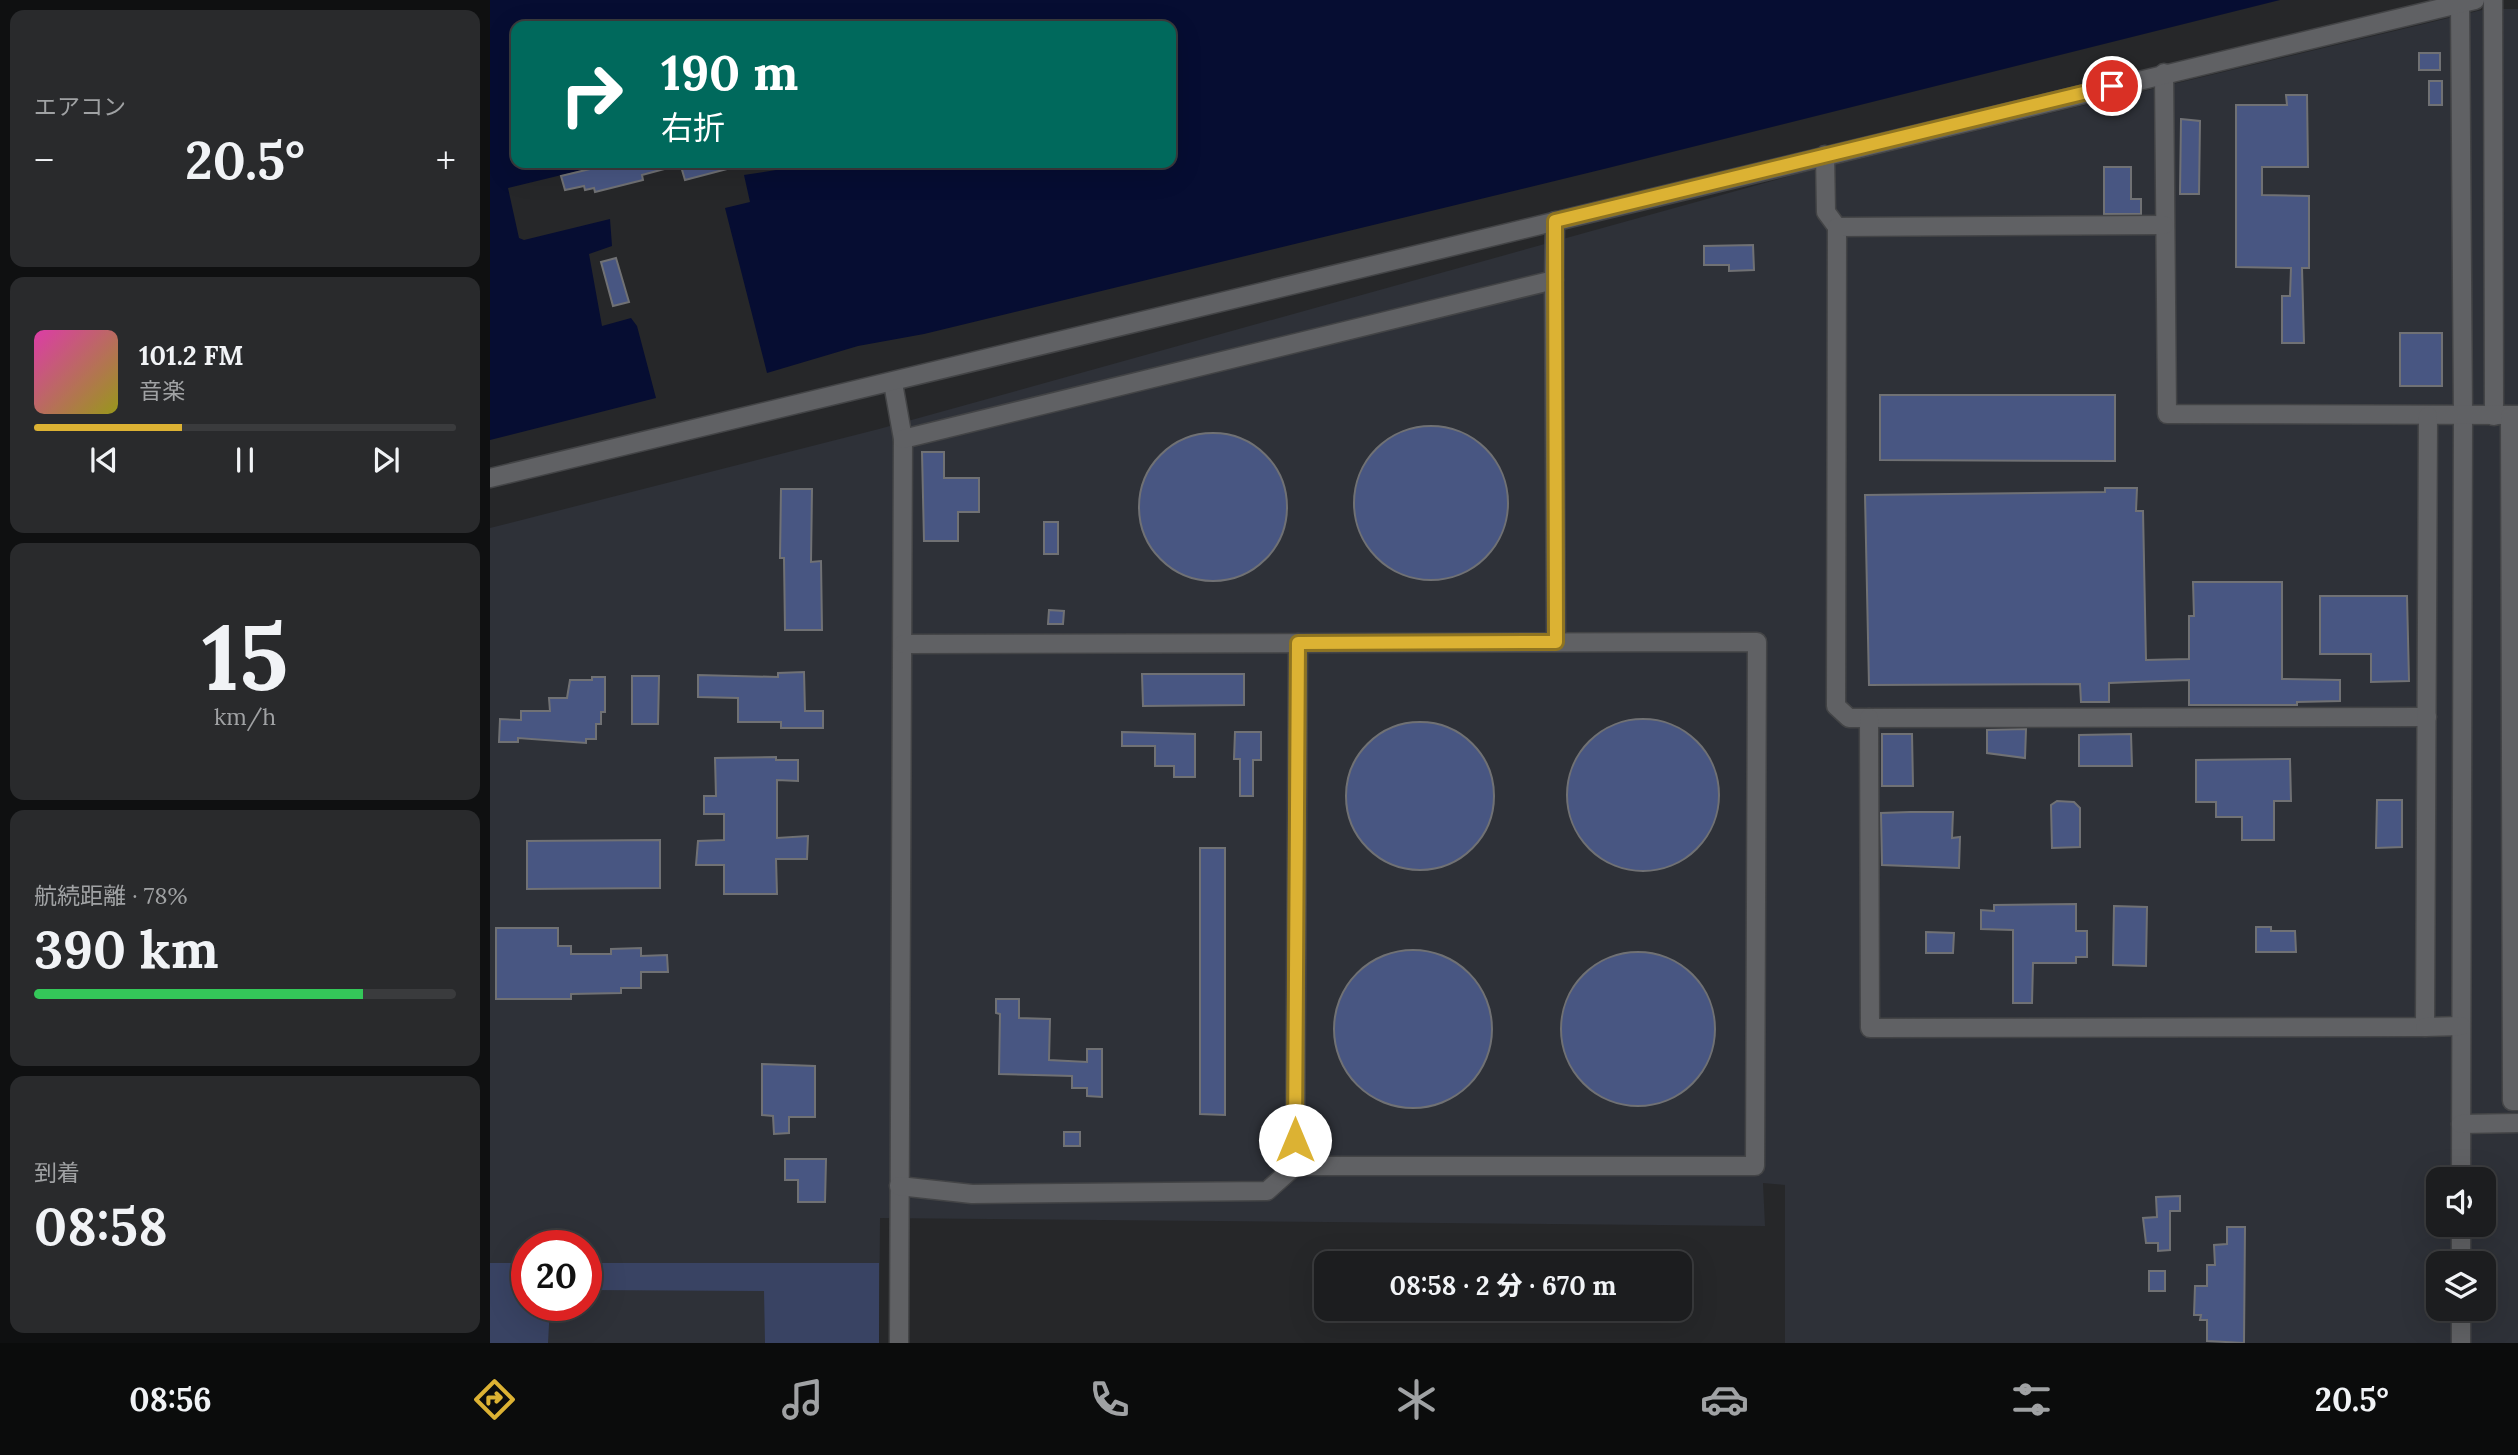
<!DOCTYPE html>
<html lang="ja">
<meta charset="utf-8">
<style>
body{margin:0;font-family:Lora,"Noto Sans JP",serif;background:#292a2c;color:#f1f3f6;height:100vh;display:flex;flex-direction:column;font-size:26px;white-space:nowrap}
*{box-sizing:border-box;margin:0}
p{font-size:23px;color:#a0a2a4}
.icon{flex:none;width:38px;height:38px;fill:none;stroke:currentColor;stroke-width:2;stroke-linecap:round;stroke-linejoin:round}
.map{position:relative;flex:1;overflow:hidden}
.panel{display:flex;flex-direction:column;gap:10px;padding:10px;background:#0f1011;width:490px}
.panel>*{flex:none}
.guide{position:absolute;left:21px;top:21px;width:665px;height:147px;border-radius:14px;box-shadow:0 7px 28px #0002,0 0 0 2px #3a3b3d;background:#00695c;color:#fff;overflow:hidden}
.tools{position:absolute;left:1936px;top:1167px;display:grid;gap:14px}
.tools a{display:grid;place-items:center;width:70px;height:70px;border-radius:14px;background:#1c1d1f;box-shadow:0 7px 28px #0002,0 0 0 2px #3a3b3d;font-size:35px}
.speed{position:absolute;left:21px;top:1230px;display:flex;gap:14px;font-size:35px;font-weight:700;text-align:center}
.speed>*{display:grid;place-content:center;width:91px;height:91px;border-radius:50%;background:#1c1d1f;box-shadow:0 7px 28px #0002,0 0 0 2px #3a3b3d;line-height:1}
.speed .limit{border:10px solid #d22;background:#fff;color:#111}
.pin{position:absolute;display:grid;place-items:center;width:60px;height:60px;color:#fff;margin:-30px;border:4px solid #fff;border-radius:50%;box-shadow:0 2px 7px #0007}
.me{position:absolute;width:77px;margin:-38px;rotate:0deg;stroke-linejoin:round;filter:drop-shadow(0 0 5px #0008)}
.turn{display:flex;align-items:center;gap:24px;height:147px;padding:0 35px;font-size:32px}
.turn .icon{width:91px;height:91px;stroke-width:2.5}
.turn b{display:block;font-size:49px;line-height:60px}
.big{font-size:52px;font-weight:800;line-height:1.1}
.panel .tile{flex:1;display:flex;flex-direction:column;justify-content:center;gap:10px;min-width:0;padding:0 24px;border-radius:14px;background:#292a2c}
.panel .dial{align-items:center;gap:0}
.dial b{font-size:91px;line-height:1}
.song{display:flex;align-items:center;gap:21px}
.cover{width:84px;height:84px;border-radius:10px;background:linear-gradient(135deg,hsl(320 70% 55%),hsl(60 70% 35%))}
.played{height:7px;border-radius:4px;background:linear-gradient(90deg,#dcb233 35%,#3a3b3d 35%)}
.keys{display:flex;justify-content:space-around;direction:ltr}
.heat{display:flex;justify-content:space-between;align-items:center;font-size:38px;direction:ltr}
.charge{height:10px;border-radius:5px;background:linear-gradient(90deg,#34c759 78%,#3a3b3d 0)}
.trip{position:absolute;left:824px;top:1251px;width:378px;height:70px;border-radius:14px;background:#1c1d1f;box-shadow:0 7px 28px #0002,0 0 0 2px #3a3b3d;font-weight:800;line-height:70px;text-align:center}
.menu{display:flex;height:112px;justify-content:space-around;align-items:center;background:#0b0c0c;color:#a0a2a4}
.menu .icon{width:49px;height:49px}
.menu .on{color:#dcb233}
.menu b{font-size:32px;color:#f1f3f6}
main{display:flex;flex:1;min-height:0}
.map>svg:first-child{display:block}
.built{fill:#2e3138;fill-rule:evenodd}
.green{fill:#394363}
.water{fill:#060d32}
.building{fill:#485682;stroke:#707174;stroke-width:2}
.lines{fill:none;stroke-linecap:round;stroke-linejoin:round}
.minor-casing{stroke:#434446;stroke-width:21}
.minor{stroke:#606164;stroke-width:18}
.route-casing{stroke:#8f7421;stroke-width:18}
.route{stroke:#dcb233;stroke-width:12}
</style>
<main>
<section class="panel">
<div class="tile"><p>エアコン</p>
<div class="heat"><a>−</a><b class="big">20.5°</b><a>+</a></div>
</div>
<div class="tile">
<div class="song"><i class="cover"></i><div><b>101.2 FM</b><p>音楽</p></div></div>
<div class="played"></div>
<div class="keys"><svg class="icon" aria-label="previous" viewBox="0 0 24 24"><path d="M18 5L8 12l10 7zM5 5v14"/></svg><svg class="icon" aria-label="pause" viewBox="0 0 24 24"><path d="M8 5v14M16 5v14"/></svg><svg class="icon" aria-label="next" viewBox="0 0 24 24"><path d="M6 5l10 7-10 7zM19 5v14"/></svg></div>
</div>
<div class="tile dial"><b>15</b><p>km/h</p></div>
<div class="tile"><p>航続距離 · 78%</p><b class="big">390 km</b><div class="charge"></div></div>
<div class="tile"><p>到着</p><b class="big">08:58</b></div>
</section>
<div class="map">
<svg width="2028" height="1343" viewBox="0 0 2028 1343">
<rect width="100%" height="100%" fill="#262729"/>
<path class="built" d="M1996 9H2028V1343H1295V1185L1273 1183 1275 1226 390 1218 389 1343H0V528L389 429 1307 174ZM1948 1180H1993V1225H1948ZM37 1246H96V1306H37ZM1948 1264H1993V1309H1948Z"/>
<g class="green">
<polygon points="0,1263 37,1263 37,1306 60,1306 58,1343 0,1343"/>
<polygon points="96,1263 389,1263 389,1343 275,1343 274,1291 96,1290"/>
</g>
<polygon class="water" points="0,0 1790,0 1118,168 434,334 368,346 277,373 235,208 260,202 254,175 286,170 284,163 681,163 681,26 26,26 26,163 121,163 18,188 29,238 34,240 120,219 122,246 99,254 112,326 141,318 147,326 166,398 0,440"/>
<g class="building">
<rect x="1929" y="53" width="21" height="17"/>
<rect x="1939" y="81" width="13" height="24"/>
<polygon points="1796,95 1817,95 1818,167 1772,167 1772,195 1819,196 1819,268 1812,268 1814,343 1792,343 1792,296 1800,296 1801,268 1746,267 1746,105 1797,105"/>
<polygon points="1691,119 1710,121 1709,194 1690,194"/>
<polygon points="125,163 182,163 182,167 152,175 153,180 105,192 104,188 95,190 94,186 75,190 71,176"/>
<polygon points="190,163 241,163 241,168 195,180"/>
<polygon points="1614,167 1641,167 1641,199 1651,199 1651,214 1614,214"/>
<polygon points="1263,245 1264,270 1239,271 1239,265 1214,265 1214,246"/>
<polygon points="126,258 139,302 123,306 111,262"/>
<rect x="1910" y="333" width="42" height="53"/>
<polygon points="1390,395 1625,395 1625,461 1390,460"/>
<circle cx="941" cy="503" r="77"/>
<circle cx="723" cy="507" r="74"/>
<polygon points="432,452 454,452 454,478 489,478 489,512 468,512 468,541 434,541"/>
<polygon points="1615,488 1647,488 1646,511 1653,511 1656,660 1699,659 1699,616 1704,616 1703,582 1792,582 1792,679 1850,680 1850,701 1807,702 1807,705 1699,705 1699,680 1619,683 1619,702 1591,702 1590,684 1379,685 1375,495 1615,492"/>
<polygon points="291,489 322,489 321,562 331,561 332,630 295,630 294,558 290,558"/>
<rect x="554" y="522" width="14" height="32"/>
<polygon points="1830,596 1917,596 1919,681 1881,682 1881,654 1830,654"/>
<polygon points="559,610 574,611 573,624 558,624"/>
<polygon points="314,672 315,711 333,711 333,728 291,728 291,722 248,722 248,698 208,697 208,675 288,677 288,673"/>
<polygon points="652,674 754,674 754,705 653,706"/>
<polygon points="142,676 169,676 168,724 142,724"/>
<polygon points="102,677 115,677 115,712 111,712 111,724 106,724 106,739 96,739 96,743 28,738 28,742 9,742 10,719 31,720 31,711 60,711 59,698 77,698 80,680 102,680"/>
<circle cx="1153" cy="795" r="76"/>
<circle cx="930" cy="796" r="74"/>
<polygon points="1536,729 1535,758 1497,753 1497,730"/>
<polygon points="632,732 705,734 705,777 684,777 684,766 665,766 665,746 632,746"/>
<polygon points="745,732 771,732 771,760 763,760 763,796 750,796 750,759 744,759"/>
<polygon points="1392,734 1422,734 1423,786 1392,786"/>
<polygon points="1641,734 1642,766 1589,766 1589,735"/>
<polygon points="286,757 286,760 308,760 308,781 287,780 287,838 318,836 317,859 286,859 287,894 234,894 234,865 206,865 208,841 234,840 234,814 214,814 214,796 226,796 225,758"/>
<polygon points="1800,759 1801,801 1784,801 1784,840 1752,840 1752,817 1726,817 1726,802 1706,802 1706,760"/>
<polygon points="1887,800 1912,800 1912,847 1886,848"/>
<polygon points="1567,801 1584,802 1590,808 1590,847 1562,848 1561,805"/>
<polygon points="1420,812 1463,812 1462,838 1470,837 1469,868 1392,865 1391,813"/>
<polygon points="170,840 170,888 37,889 37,841"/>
<polygon points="710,848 735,848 735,1115 710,1114"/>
<polygon points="1586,904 1586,931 1597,931 1597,957 1586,957 1586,963 1543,963 1542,1003 1523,1003 1523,930 1491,929 1491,910 1504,911 1504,905"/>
<polygon points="1624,906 1657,907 1656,966 1623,965"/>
<polygon points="1766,927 1781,927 1781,931 1805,931 1806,952 1766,952"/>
<polygon points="6,928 68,928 68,946 81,946 81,954 121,954 121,949 151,948 151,956 177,955 178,972 151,972 151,988 131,988 131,993 81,994 81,999 6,999"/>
<polygon points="1436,932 1464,933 1463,953 1436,953"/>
<circle cx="923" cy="1029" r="79"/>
<circle cx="1148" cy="1029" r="77"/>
<polygon points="506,999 529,999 529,1018 560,1019 559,1060 597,1062 597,1049 612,1049 612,1097 597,1096 597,1088 582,1088 582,1076 509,1074 510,1014 506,1013"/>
<polygon points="272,1064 325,1066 325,1117 299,1117 299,1133 284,1134 283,1116 272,1115"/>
<rect x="574" y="1132" width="16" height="14"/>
<polygon points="295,1159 336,1159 335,1202 308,1202 308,1180 295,1180"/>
<polygon points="1690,1196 1690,1211 1680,1211 1680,1250 1668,1251 1668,1243 1656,1243 1653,1218 1667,1217 1666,1197"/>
<polygon points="1737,1227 1755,1227 1754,1343 1717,1341 1717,1320 1710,1320 1711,1315 1704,1315 1705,1286 1717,1286 1717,1265 1725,1265 1724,1245 1737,1244"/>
<rect x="1659" y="1271" width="16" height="20"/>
</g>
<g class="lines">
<g class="minor-casing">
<g id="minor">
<polyline points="2003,0 2004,416"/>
<polyline points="1970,2 1973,416 1971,1180"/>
<polyline points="1674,73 1677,414 2028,415"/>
<polyline points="1335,155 1336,212 1347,227"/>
<polyline points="1674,225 1347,227 1346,706 1359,718 1937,717"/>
<polyline points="1064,280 1065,221"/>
<polyline points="403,383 413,439 409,1343"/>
<polyline points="2020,416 2022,1101 2028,1101"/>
<polyline points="413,439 1064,280 1066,642"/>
<polyline points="0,478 1985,0"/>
<polyline points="1379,718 1380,1028 1935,1027 1938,416"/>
<polyline points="1935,1027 1971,1026"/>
<polyline points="1971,1124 2028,1123"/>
<polyline points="805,1166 808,643"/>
<polyline points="409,1186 482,1194 777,1191 805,1166 1265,1166 1267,642 413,644"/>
<polyline points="1971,1225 1971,1264"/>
<polyline points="1971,1309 1971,1343"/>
</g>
</g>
<use href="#minor" class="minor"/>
</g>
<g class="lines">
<g class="route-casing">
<polyline id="route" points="805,1140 808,643 1066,642 1065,221 1622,86"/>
</g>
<use href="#route" class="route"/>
</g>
</svg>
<div class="tools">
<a><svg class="icon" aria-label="sound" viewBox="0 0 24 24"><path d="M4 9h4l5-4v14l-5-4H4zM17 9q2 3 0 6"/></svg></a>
<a><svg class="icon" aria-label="layers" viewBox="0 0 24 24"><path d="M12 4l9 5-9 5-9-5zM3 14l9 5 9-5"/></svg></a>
</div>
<div class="speed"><div class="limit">20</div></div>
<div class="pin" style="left:1622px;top:86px;background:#d93025"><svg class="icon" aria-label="arrive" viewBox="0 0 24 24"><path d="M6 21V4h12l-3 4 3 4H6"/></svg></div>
<svg class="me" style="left:805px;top:1140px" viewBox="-20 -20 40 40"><circle r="19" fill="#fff"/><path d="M0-13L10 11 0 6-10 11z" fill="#dcb233"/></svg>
<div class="trip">08:58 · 2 分 · 670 m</div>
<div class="guide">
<div class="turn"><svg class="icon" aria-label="right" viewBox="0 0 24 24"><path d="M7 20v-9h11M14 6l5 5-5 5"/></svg><div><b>190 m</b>右折</div></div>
</div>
</div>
</main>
<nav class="menu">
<b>08:56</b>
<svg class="icon on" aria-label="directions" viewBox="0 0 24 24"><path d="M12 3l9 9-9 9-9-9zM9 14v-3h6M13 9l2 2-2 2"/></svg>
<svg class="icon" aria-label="music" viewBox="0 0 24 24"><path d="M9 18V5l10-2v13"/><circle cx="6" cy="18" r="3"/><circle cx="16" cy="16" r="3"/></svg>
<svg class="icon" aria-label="phone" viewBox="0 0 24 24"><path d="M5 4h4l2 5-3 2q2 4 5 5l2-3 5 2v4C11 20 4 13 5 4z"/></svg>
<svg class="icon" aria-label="climate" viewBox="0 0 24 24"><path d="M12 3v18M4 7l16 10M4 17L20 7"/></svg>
<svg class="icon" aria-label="car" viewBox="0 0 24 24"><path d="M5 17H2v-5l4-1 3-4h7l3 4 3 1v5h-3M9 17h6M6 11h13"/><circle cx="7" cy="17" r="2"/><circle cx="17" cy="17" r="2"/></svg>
<svg class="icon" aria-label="filters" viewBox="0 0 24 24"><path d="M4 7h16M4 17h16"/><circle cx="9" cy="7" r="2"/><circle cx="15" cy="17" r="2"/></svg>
<b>20.5°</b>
</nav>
